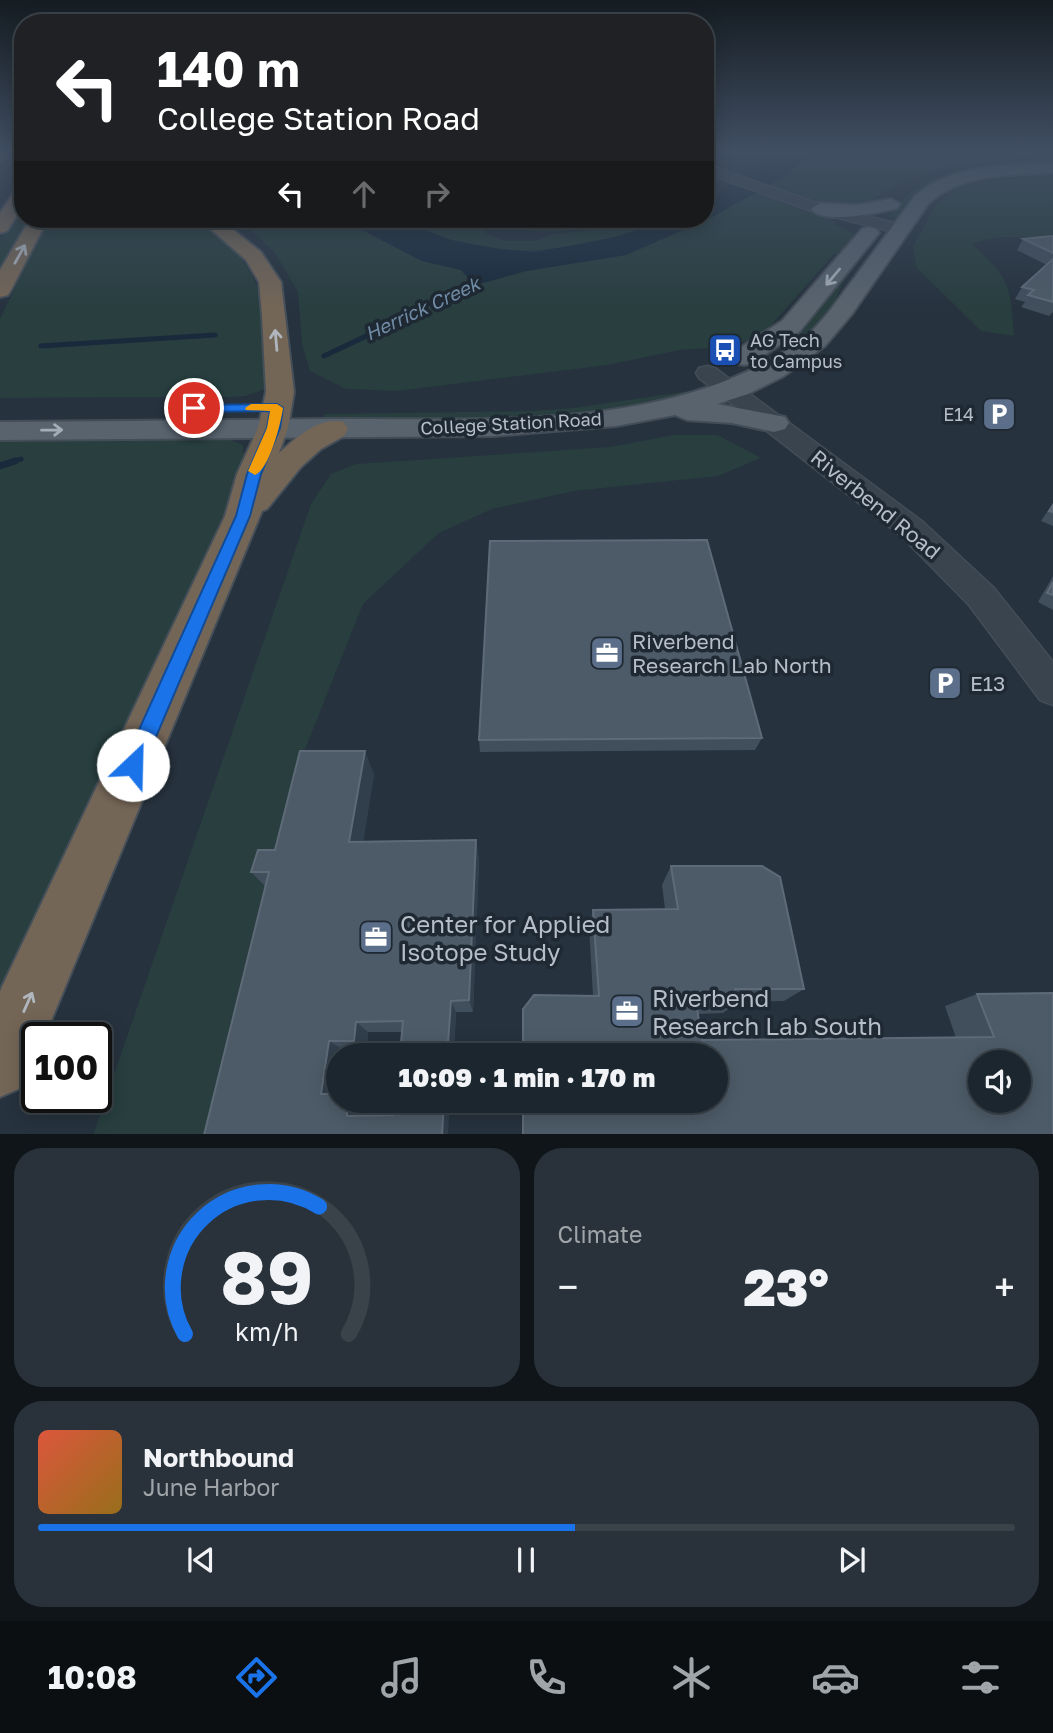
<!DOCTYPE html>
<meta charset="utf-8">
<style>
body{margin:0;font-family:"Golos Text",sans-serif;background:#29323a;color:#f1f3f6;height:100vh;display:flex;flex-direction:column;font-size:26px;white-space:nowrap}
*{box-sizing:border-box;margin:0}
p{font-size:23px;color:#a0a5aa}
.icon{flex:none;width:38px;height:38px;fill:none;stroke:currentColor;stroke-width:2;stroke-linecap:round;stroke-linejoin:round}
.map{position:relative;height:1134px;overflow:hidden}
.sheet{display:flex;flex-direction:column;gap:14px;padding:14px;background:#0f1519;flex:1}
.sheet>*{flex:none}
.top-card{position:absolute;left:14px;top:14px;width:700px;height:214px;border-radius:28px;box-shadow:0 4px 18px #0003,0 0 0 2px #3a434a;background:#202124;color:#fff;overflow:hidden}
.fabs{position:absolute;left:968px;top:1050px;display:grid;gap:14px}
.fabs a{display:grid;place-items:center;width:63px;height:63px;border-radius:50%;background:#1c262e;box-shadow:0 4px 18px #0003,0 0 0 2px #3a434a;font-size:35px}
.speed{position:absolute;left:21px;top:1022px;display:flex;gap:14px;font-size:35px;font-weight:700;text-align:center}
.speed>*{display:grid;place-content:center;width:91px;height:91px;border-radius:50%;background:#1c262e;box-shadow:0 4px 18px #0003,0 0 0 2px #3a434a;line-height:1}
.speed .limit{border:4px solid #111;border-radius:10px;background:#fff;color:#111}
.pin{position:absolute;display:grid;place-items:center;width:60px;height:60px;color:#fff;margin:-30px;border:4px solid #fff;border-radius:50%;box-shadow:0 2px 7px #0007}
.me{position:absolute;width:77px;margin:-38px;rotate:24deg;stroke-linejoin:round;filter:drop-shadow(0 0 5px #0008)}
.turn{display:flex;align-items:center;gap:24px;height:147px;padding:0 28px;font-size:32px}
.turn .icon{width:91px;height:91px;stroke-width:2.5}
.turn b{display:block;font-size:49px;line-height:60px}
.lanes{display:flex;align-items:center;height:66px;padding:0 28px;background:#0003;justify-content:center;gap:35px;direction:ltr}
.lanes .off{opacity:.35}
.big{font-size:52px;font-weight:800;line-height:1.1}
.sheet .card{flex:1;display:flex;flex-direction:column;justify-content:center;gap:10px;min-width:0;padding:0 24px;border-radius:28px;background:#29323a}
.sheet .dial{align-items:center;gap:0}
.dial svg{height:182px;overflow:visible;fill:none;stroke:#3a434a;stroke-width:7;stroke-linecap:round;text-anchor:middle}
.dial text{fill:#f1f3f6;stroke:none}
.song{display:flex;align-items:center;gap:21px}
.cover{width:84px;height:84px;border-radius:10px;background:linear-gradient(135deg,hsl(10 70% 55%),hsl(40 70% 35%))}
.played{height:7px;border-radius:4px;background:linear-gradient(90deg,#1a73e8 55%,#3a434a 55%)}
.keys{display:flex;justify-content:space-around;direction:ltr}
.heat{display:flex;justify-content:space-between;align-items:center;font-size:38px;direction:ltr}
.sheet .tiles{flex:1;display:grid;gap:14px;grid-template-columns:1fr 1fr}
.card:last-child{grid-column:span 2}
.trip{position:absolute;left:326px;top:1043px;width:402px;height:70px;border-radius:35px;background:#1c262e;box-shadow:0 4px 18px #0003,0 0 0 2px #3a434a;font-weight:800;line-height:70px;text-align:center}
.tabs{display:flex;height:112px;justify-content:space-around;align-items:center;background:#0b0f12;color:#a0a5aa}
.tabs .icon{width:49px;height:49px}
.tabs .current{color:#1a73e8}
.tabs b{font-size:32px;color:#f1f3f6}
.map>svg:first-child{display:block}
.green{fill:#283e3f}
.water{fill:#192a3c}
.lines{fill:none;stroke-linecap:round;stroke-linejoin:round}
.stream-far2{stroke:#192a3c;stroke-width:4.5}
.stream-far1{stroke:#192a3c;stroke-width:5}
.stream{stroke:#192a3c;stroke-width:7}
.minor-casing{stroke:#434d57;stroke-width:3}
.major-casing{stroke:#434d57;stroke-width:4}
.highway-casing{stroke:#454f59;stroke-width:4}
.minor{fill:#3a444e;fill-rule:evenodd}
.major{fill:#58636e;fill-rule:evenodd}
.highway{fill:#746657;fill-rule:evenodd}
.wall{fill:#414e5c}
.shaded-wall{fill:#313e4b}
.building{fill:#4d5b68;stroke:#5e6a77;stroke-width:2;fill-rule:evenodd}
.oneway{stroke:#afb6be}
.oneway2{stroke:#a3adb7}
.route{fill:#1a73e8;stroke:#114b97;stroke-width:2}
.slow{fill:#f59e0b}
.labels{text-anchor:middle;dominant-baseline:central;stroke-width:7;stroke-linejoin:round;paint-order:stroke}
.far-poi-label{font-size:18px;fill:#b6bfc9;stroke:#1f2933;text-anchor:start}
.far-street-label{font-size:18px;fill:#b6bfc9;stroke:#1f2933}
.far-water-label{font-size:19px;font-style:italic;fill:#718ca6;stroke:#1f2933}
.street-label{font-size:21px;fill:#b6bfc9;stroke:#1f2933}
.poi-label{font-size:21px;fill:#b6bfc9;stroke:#1f2933;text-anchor:start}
.near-poi-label{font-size:24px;fill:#b6bfc9;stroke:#1f2933;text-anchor:start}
</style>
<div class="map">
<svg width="1053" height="1135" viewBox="0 0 1053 1135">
<rect width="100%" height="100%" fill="#26323e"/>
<g class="green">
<path d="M828 150H1053V161L1035 160 1011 154 1024 160C1011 164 995 163 981 164 940 167 895 176 866 207L828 206 812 201 801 206 800 209 836 221 834 224 855 234 837 254H834L766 331 750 340 726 347 680 350 608 365 397 391 346 389 310 371 302 344 298 292 275 253 247 227 233 219H341L422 261 461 270 479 284 526 271 626 255 712 217 780 179 808 156Z"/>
<path d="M980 169 925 189 899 219 888 217C917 180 934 175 980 169Z"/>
<path d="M1035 177H1053V241C1030 235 994 235 972 244 1010 278 1011 287 1014 336L981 331 916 267 913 246C922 232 930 212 941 200 963 177 1006 180 1035 177Z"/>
<polygon points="23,203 23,219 30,219 0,270 0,239"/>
<path d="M48 219H197C269 271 262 297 267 380L265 389 246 396 228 397 0 398V319Z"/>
<path d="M403 219H445L486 228V234L504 241H536L553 234 585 231 620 219H670C579 252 492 269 403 219Z"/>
<path d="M456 219 561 222 610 219C599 223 587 228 574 230 541 234 488 228 456 219Z"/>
<polygon points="876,235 878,236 842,284 832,309 810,334 788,351 780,353 796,340"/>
<polygon points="689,391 692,393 632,408 540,419 322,422 325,414 531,411 574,408"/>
<polygon points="673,435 718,435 761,458 718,476 574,491 492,509 439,533 363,604 304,752 212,1134 93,1135 311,504 331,474 356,464 610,447"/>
<polygon points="228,439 243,445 243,453 250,453 236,488 0,1000 0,440"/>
</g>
<polygon class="water" points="781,150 828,150 808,156 790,173 712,217 626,255 526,271 479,284 469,279 461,270 422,261 341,219 403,219 424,230 451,240 500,249 536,252 616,237 670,219 705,219 705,202"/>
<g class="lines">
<polyline class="stream-far2" points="377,331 448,294 484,280"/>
<g class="stream-far1">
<polyline points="41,346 215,335"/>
<polyline points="324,356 381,329"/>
<polyline points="10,463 21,459"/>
</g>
<polyline class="stream" points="0,466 15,461"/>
<g class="minor-casing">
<g id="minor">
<polygon points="705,164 825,206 907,226 909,229 901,234 815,212 705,173"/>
<polygon points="707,366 715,368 923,522 993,587 1053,662 1053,705 1040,700 969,605 901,536 699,378 696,373 699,368"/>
</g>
</g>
<g class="major-casing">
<g id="major">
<path d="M1053 163V173C1010 175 962 173 928 204L852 314 825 346 784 376 748 394 717 404 785 417 789 423 785 429 774 432 732 423 687 420 675 415 616 426 493 436 0 440V422C111 421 222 420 333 419 484 418 666 433 796 344 820 328 837 300 855 277 875 250 895 223 915 196 952 164 1006 165 1053 163Z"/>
<path d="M891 199 900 204 897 208C879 213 824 225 811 209L820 203 857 205Z"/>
<polygon points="869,227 876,229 879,233 800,331 753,363 744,365 735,363 731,357 735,351 782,321 862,229"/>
</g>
</g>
<g class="highway-casing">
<g id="highway">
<polygon points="0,150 20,150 0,161"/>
<polygon points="23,187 23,206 7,231 0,233 0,213 17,188"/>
<polygon points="30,219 48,219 11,290 8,295 0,297 0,270"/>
<path d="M199 219H220L261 252 281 282 294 392 288 428 279 453C297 437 319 416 344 422L348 429 344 436 321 449 301 467 267 509 262 511 44 1038H37V1055L23 1087 0 1097V991L225 516 237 474 258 428 266 392 262 315 259 282 246 260Z"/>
</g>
</g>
<use href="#minor" class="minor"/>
<use href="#major" class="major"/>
<use href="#highway" class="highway"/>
</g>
<g class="wall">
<polygon points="1053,236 1053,312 1049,316 1021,307 1025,302 1015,299 1022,287 1047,265 1017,250 1023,239"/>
<polygon points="1053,503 1053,526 1041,521"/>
<polygon points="1053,576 1053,610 1038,602"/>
<polygon points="762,738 755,750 480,752 479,740"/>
<polygon points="374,774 363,841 476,840 479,860 473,1012 456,1012 454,1052 410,1052 401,1043 402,1032 368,1032 367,1050 344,1050 338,1055 338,1101 363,1101 361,1116 448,1135 204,1135 266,887 251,872 275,850"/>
<polygon points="671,866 804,989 784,1001 738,1002 723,1013 698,1014 702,1040 956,1038 945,1006 977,994 1053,1135 523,1135 593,996 589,927 593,910 665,909 662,885"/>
</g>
<g class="shaded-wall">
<polygon points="365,751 374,774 360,862 349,842"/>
<polygon points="476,840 479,860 473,1012 469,1000"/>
<polygon points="451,1001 456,1012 454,1052 448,1043"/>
<polygon points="356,1022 368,1032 367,1050 354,1041"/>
<polygon points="329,1041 344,1050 343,1055 338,1055 337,1099 321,1094"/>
<polygon points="348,1101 363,1101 361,1120 347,1116"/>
<polygon points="444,1101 450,1101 448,1135 442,1135"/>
</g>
<g class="building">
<polygon points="1053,236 1053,253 1023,239"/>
<polygon points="1053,259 1053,302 1028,295 1034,290 1022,287"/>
<polygon points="1053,505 1053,512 1049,511"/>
<polygon points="707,540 762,738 479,740 490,541"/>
<polygon points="1053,582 1053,595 1047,593"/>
<polygon points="300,751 365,751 349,842 476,840 469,1000 451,1001 448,1043 401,1043 403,1021 356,1022 354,1041 329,1041 321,1094 338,1094 338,1101 348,1101 347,1116 393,1115 394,1101 444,1101 442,1135 204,1135 269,872 251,872 258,850 275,850"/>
<path d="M671 866H762L780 877 804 989H735L738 1002H696L702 1040 994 1037 977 994 1053 993V1135H523V1101H716V1055H523V1009L534 995 599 996 593 910 678 909ZM980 1062H1018V1101H980Z"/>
</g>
<defs><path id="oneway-shaft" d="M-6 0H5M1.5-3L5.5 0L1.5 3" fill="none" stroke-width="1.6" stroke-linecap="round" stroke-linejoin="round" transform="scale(1.75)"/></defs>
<g class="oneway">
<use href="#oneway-shaft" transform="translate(20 254) rotate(-61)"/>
<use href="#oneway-shaft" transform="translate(276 340) rotate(-95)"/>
<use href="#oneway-shaft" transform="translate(28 1002) rotate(-66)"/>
</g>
<g class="oneway2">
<use href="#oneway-shaft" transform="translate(833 277) rotate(130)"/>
<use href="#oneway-shaft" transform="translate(52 430) rotate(-1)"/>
</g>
<linearGradient id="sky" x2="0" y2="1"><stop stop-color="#151c22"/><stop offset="0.49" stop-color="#414f63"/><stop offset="1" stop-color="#414f63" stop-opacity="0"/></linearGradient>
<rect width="1053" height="309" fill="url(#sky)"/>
<polygon class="route" points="277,404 283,408 280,428 261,474 250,516 141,772 133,775 126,772 123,765 236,516 247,474 267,428 270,411 194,412 188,408 194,405"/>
<path class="slow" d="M251 404H277L283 408C281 423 269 470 255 475L248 471 267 428 270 411 246 410 245 408Z"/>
<defs>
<g id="bus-square" transform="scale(1.75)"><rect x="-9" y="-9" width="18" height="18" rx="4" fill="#1a4fb4" stroke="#1f2933"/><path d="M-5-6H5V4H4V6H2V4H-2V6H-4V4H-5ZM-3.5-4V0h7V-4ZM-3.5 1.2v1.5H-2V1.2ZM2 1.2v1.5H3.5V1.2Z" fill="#fff"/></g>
<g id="parking-square" transform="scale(1.75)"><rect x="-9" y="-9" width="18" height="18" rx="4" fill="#5c6f8a" stroke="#1f2933"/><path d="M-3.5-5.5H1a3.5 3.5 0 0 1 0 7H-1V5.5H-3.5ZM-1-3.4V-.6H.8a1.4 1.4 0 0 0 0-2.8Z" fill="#fff"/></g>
<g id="office-square" transform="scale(1.75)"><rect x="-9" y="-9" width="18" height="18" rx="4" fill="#5c6f8a" stroke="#1f2933"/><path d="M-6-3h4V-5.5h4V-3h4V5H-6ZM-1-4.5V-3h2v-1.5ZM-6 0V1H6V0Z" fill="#fff"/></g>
</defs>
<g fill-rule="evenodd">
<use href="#bus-square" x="725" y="350"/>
<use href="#parking-square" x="999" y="414"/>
<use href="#office-square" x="607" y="653"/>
<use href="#parking-square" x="945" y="683"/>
<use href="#office-square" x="376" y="937"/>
<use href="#office-square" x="627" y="1011"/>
</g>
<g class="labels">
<g class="far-poi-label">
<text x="750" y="340">AG Tech<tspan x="750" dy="21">to Campus</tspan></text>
<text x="974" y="414" text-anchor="end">E14</text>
</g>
<g class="far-street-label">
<text transform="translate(511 423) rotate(-3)">College Station Road</text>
</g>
<g class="far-water-label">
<text transform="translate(422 308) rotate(-25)">Herrick Creek</text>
</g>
<g class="street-label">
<text transform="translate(876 504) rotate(39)">Riverbend Road</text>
</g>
<g class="poi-label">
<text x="632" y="641">Riverbend<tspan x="632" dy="24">Research Lab North</tspan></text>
<text x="970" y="683">E13</text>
</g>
<g class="near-poi-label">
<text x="400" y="923">Center for Applied<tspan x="400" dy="28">Isotope Study</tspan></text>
<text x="652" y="997">Riverbend<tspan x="652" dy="28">Research Lab South</tspan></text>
</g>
</g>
</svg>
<div class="fabs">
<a><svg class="icon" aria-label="sound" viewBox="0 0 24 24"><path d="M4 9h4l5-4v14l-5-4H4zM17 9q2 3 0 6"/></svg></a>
</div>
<div class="speed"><div class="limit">100</div></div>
<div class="pin" style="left:194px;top:408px;background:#d93025"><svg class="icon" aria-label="arrive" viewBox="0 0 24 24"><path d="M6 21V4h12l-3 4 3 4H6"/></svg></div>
<svg class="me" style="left:133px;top:765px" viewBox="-20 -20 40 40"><circle r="19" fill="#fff"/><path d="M0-13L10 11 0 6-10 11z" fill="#1a73e8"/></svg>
<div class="trip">10:09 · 1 min · 170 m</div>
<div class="top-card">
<div class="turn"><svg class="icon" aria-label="left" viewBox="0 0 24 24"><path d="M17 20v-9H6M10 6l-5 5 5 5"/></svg><div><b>140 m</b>College Station Road</div></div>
<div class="lanes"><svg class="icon" aria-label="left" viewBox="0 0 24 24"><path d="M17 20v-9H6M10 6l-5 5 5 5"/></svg><svg class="icon off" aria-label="ahead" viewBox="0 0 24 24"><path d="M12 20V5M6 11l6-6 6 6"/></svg><svg class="icon off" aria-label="right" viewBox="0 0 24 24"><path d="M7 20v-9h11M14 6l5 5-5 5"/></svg></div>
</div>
</div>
<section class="sheet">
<div class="tiles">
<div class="card dial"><svg viewBox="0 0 100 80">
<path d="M14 69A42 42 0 1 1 86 69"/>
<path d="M14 69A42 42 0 0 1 73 13" stroke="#1a73e8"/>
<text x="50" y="56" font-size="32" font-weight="700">89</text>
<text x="50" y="72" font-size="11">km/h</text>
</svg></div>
<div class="card"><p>Climate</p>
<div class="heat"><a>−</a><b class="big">23°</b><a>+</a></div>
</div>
<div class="card">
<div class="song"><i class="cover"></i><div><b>Northbound</b><p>June Harbor</p></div></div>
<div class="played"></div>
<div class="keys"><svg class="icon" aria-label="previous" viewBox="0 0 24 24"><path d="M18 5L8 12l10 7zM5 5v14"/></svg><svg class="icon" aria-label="pause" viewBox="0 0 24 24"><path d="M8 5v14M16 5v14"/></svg><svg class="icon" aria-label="next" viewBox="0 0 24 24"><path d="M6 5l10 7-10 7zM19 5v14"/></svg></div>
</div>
</div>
</section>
<nav class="tabs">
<b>10:08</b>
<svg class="icon current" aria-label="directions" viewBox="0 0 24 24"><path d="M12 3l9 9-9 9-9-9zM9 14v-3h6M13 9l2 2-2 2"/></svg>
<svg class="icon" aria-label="music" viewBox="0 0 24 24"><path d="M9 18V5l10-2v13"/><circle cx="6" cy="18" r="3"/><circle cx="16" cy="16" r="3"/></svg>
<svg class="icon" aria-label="phone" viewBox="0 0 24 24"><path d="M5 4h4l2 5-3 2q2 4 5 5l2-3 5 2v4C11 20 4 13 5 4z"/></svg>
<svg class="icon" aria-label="climate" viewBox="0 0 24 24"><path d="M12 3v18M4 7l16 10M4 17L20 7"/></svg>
<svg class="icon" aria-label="car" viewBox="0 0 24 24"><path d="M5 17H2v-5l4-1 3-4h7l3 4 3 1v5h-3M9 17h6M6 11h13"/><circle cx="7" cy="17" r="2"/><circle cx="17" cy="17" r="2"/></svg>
<svg class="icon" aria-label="filters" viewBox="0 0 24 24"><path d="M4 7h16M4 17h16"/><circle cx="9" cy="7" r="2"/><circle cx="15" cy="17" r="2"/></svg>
</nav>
